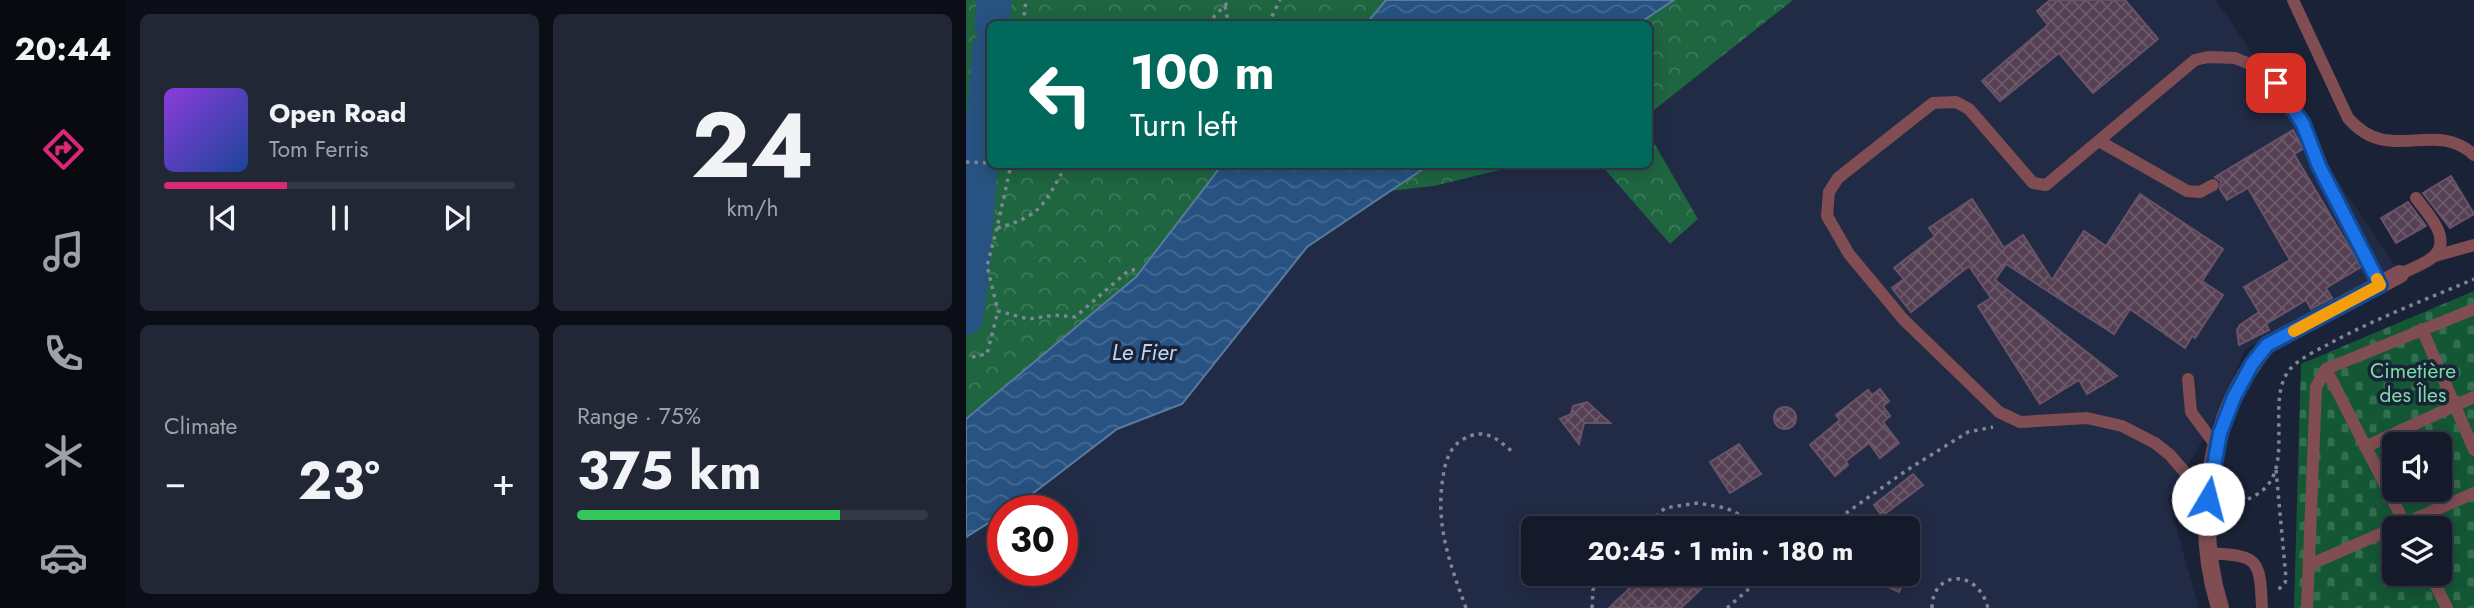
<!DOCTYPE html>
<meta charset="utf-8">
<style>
body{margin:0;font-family:Jost,sans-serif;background:#212735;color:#f1f3f6;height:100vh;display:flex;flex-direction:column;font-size:26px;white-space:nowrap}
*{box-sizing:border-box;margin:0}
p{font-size:23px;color:#9da1a8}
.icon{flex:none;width:38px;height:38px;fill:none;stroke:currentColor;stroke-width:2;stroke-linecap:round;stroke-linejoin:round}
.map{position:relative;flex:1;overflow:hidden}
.sheet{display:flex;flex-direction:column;gap:14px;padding:14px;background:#0b0e17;width:840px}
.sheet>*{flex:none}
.guide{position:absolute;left:21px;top:21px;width:665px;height:147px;border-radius:10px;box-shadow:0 4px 18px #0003,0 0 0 2px #333846;background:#00695c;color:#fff;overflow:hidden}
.fabs{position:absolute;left:1416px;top:432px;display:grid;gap:14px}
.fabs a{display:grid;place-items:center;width:70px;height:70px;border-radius:10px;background:#141a29;box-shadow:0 4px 18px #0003,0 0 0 2px #333846;font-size:35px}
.speed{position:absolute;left:21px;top:495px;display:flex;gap:14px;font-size:35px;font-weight:700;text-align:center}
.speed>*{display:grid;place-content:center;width:91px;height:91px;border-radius:50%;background:#141a29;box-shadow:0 4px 18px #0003,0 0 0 2px #333846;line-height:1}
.speed .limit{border:10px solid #d22;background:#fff;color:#111}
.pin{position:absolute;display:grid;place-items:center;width:60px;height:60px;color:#fff;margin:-30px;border-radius:14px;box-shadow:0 4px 10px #0006}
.me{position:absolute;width:77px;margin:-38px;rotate:8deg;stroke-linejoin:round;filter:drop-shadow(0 0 5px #0008)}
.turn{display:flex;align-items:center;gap:24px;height:147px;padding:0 28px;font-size:32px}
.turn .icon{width:91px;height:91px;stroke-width:2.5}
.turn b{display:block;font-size:49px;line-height:60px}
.big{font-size:52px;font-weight:700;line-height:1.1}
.sheet .card{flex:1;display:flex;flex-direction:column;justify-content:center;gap:10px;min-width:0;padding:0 24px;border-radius:10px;background:#212735}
.sheet .dial{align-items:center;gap:0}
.dial b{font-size:91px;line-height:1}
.song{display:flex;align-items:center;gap:21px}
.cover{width:84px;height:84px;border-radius:10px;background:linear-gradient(135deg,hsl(270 70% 55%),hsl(220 70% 35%))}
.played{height:7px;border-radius:4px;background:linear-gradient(90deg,#db2777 35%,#333846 35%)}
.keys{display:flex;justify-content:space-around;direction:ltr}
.heat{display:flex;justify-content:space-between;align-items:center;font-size:38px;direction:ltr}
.charge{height:10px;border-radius:5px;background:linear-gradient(90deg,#34c759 75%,#333846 0)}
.sheet .tiles{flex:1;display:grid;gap:14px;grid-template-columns:repeat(2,1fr)}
.trip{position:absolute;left:555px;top:516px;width:399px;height:70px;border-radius:10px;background:#141a29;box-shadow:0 4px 18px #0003,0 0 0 2px #333846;font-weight:700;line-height:70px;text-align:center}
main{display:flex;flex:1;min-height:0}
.tab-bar{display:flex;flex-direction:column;width:126px;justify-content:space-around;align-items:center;background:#080a10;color:#9da1a8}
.tab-bar .icon{width:49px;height:49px}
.tab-bar .current{color:#db2777}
.tab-bar b{font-size:32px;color:#f1f3f6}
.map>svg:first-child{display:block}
.built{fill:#212b45;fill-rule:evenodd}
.forest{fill:url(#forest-crowns)}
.cemetery{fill:url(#cemetery-stones);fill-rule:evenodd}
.water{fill:url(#water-waves);stroke:#5a7a9f;stroke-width:2}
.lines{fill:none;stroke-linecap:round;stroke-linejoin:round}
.river{stroke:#275281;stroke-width:35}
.building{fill:url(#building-cross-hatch);stroke:#695367;stroke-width:2}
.path{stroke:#7e8596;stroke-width:3.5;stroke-dasharray:3.5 5;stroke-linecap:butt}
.lane{stroke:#804d52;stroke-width:12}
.street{stroke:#804d52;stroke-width:18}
.route-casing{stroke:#114b97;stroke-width:18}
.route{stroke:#1a73e8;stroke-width:12}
.slow{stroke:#f59e0b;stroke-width:12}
.labels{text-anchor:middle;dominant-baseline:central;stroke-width:7;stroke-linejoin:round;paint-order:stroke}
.park-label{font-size:21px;fill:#7bdba2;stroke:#1a2237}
.water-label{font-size:23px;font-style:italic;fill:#bcd5f2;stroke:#1a2237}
</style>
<main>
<nav class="tab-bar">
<b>20:44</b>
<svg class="icon current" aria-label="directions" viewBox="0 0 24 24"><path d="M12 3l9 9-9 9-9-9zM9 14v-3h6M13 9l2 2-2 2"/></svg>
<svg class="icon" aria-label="music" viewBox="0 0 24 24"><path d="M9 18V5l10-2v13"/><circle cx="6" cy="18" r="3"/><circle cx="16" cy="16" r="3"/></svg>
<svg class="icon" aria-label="phone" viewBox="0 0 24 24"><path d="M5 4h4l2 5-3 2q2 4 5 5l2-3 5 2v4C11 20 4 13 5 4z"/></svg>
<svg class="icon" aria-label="climate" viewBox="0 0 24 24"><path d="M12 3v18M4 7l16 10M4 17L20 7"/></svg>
<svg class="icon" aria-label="car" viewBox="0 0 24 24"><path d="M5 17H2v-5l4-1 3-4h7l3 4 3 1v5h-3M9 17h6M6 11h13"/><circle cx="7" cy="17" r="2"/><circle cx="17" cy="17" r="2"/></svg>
</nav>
<section class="sheet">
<div class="tiles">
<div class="card">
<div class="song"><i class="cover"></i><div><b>Open Road</b><p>Tom Ferris</p></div></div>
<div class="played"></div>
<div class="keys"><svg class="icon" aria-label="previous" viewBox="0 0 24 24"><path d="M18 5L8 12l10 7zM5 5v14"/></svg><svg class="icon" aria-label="pause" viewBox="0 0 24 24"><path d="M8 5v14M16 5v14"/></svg><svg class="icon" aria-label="next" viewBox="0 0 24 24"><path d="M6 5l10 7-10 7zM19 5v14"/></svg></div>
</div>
<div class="card dial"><b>24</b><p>km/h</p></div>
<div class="card"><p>Climate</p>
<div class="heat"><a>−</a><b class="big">23°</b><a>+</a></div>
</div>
<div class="card"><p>Range · 75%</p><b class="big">375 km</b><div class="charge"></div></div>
</div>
</section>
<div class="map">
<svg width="1508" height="608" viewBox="0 0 1508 608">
<defs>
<pattern id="forest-crowns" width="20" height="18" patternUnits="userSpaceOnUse" patternTransform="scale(1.75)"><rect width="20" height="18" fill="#1e6540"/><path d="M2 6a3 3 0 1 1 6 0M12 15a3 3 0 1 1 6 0" fill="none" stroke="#3e7a5b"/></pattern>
<pattern id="cemetery-stones" width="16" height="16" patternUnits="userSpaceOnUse" patternTransform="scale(1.75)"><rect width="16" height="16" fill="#135735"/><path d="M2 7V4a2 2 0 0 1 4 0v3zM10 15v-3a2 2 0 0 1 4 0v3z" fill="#346e52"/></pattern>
<pattern id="water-waves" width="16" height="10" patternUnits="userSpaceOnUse" patternTransform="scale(1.75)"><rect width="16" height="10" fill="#275281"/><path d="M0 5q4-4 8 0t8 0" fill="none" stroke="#456a93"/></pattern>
<pattern id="building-cross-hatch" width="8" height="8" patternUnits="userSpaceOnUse" patternTransform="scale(1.75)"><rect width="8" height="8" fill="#554053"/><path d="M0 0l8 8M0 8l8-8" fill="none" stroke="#6c5b6c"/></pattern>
</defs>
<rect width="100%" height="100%" fill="#1a2237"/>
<path class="built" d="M826 0H1250L1434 273 1315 329 1279 350 1245 426 1202 499 1233 608H0V418L170 277 256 165H410L424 191 468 186 555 165H635L704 244 732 219 683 134V114ZM37 511H96V570H37ZM567 528H942V574H567Z"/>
<g class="forest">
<polygon points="0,0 420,0 400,24 24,24 24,164 256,165 170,277 0,418"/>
<polygon points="708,0 827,0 683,114 682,24 672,24"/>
<polygon points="683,134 732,219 704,244 635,165 682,164"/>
<polygon points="463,164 555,164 555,165 468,186 424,191"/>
</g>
<path class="cemetery" d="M1508 291V608H1328L1335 364ZM1428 444H1474V490H1428ZM1428 528H1474V574H1428Z"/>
<g class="water">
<polygon points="420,0 708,0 672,24 400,24"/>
<polygon points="256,165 463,165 341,247 216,404 151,429 61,498 41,511 37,511 37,514 0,537 0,419 170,277"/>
</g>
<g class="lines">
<g class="river">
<polyline points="26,24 28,0"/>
<polyline points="0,317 5,277 24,47"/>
</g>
</g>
<g class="building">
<polygon points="1084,0 1159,0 1192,39 1127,93 1093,53 1034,101 1016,81 1082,25 1071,11"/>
<polygon points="1327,130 1337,149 1328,154 1395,267 1360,288 1366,298 1345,309 1340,300 1300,324 1303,330 1273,345 1271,330 1274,325 1293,312 1278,287 1324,260 1282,188 1261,200 1254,189 1255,181 1249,177"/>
<polygon points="1485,176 1508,214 1484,228 1457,193"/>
<polygon points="1174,194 1257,249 1236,281 1257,295 1229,338 1226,336 1219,348 1164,309 1148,334 1040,264 1029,280 1151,376 1121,394 1113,380 1074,404 1012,306 1025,298 1003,266 945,312 926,288 938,279 928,268 969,236 963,228 1006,199 1038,248 1057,235 1086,280 1118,231 1140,246"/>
<polygon points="1442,202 1460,226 1430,243 1415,218"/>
<polygon points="914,389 923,401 917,406 924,416 917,422 933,443 914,458 903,443 880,461 882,465 869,476 844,445 874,420 870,415 902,390 906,395"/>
<polygon points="621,402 644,423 618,423 613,444 594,419 605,414 607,406"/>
<circle cx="819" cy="418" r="11"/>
<polygon points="773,444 795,474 764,493 744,462"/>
<polygon points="947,474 957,485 916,516 908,505"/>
<polygon points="649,574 721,574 735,589 715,608 643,608 663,589"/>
<polygon points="895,574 941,574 933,592"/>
</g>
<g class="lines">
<g class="path">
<polyline points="259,6 262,21 268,24"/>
<polyline points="57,24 60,0"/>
<polyline points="241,24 264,0"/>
<polyline points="302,24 314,0"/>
<polyline points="0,162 24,163"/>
<path d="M42 164 45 165 31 228C77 216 78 203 101 164"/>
<polyline points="31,228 21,266 32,311 62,319 89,315 109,317 162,271 172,269"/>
<polyline points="6,357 21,354 32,311"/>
<polyline points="1310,470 1320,578 1319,583 1311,591"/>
<path d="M1258 508C1270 503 1287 499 1297 490 1329 462 1298 398 1325 368 1335 358 1349 351 1361 345 1408 319 1459 300 1508 279"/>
<polyline points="677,528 699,508 732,503 760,508 772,514 784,528"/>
<polyline points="859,528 941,470 1002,432 1027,427"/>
<path d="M500 608C484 564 469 525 477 477 479 463 483 448 496 440 519 426 531 439 548 453"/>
<polyline points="626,608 627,590 633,574"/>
<polyline points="761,608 800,574"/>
<path d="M966 608C966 571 1011 567 1022 608"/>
</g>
<g class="lane">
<path d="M1327 0 1382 118C1423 166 1468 118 1508 155"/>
<polyline points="1133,141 1221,191 1234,192 1247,185"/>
<polyline points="1469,256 1508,245"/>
<path d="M1434 274C1444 269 1460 264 1468 256 1487 238 1460 212 1450 198"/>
<polyline points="1456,329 1508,450"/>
<polyline points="1360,369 1441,528"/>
<polyline points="1222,379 1225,412 1251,447"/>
<polyline points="1399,447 1508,397"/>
<polyline points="1242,499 1204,455 1189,443 1156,426 1121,418 1054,422 1033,412 937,319 883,254 861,216 863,192 872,178 967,103 990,102 1003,109 1067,183 1080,185 1229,60 1242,57 1269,58 1291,67 1310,83 1337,124 1353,166 1414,285"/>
<path d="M1242 553C1292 556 1294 557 1296 608"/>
<polyline points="1343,565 1508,493"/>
<polyline points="1464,574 1481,608"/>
<polyline points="1341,608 1350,387 1360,369 1508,309"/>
</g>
<path class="street" d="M1254 608C1227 521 1242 416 1301 345L1434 274"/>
</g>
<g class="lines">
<g class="route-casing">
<polyline id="route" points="1242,499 1254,433 1268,397 1286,364 1301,345 1414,285 1353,166 1337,124 1310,83"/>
</g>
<use href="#route" class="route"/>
<polyline class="slow" points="1328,331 1414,285 1411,279"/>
</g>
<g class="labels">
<g class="park-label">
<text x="1447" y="371">Cimetière<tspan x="1447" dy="24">des Îles</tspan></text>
</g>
<g class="water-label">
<text x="178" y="352">Le Fier</text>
</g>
</g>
</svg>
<div class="fabs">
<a><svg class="icon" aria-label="sound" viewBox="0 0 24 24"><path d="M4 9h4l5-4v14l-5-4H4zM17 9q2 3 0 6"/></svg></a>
<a><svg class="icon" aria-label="layers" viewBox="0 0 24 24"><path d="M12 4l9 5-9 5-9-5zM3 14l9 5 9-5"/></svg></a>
</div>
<div class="speed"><div class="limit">30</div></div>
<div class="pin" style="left:1310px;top:83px;background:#d93025"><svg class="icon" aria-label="arrive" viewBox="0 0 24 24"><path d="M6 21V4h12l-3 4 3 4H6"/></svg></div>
<svg class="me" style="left:1242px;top:499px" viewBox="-20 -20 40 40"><circle r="19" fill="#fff"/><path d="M0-13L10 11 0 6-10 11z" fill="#1a73e8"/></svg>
<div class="trip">20:45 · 1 min · 180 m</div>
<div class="guide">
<div class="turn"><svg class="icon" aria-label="left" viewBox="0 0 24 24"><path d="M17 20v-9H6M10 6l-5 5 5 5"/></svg><div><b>100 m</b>Turn left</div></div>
</div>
</div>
</main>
